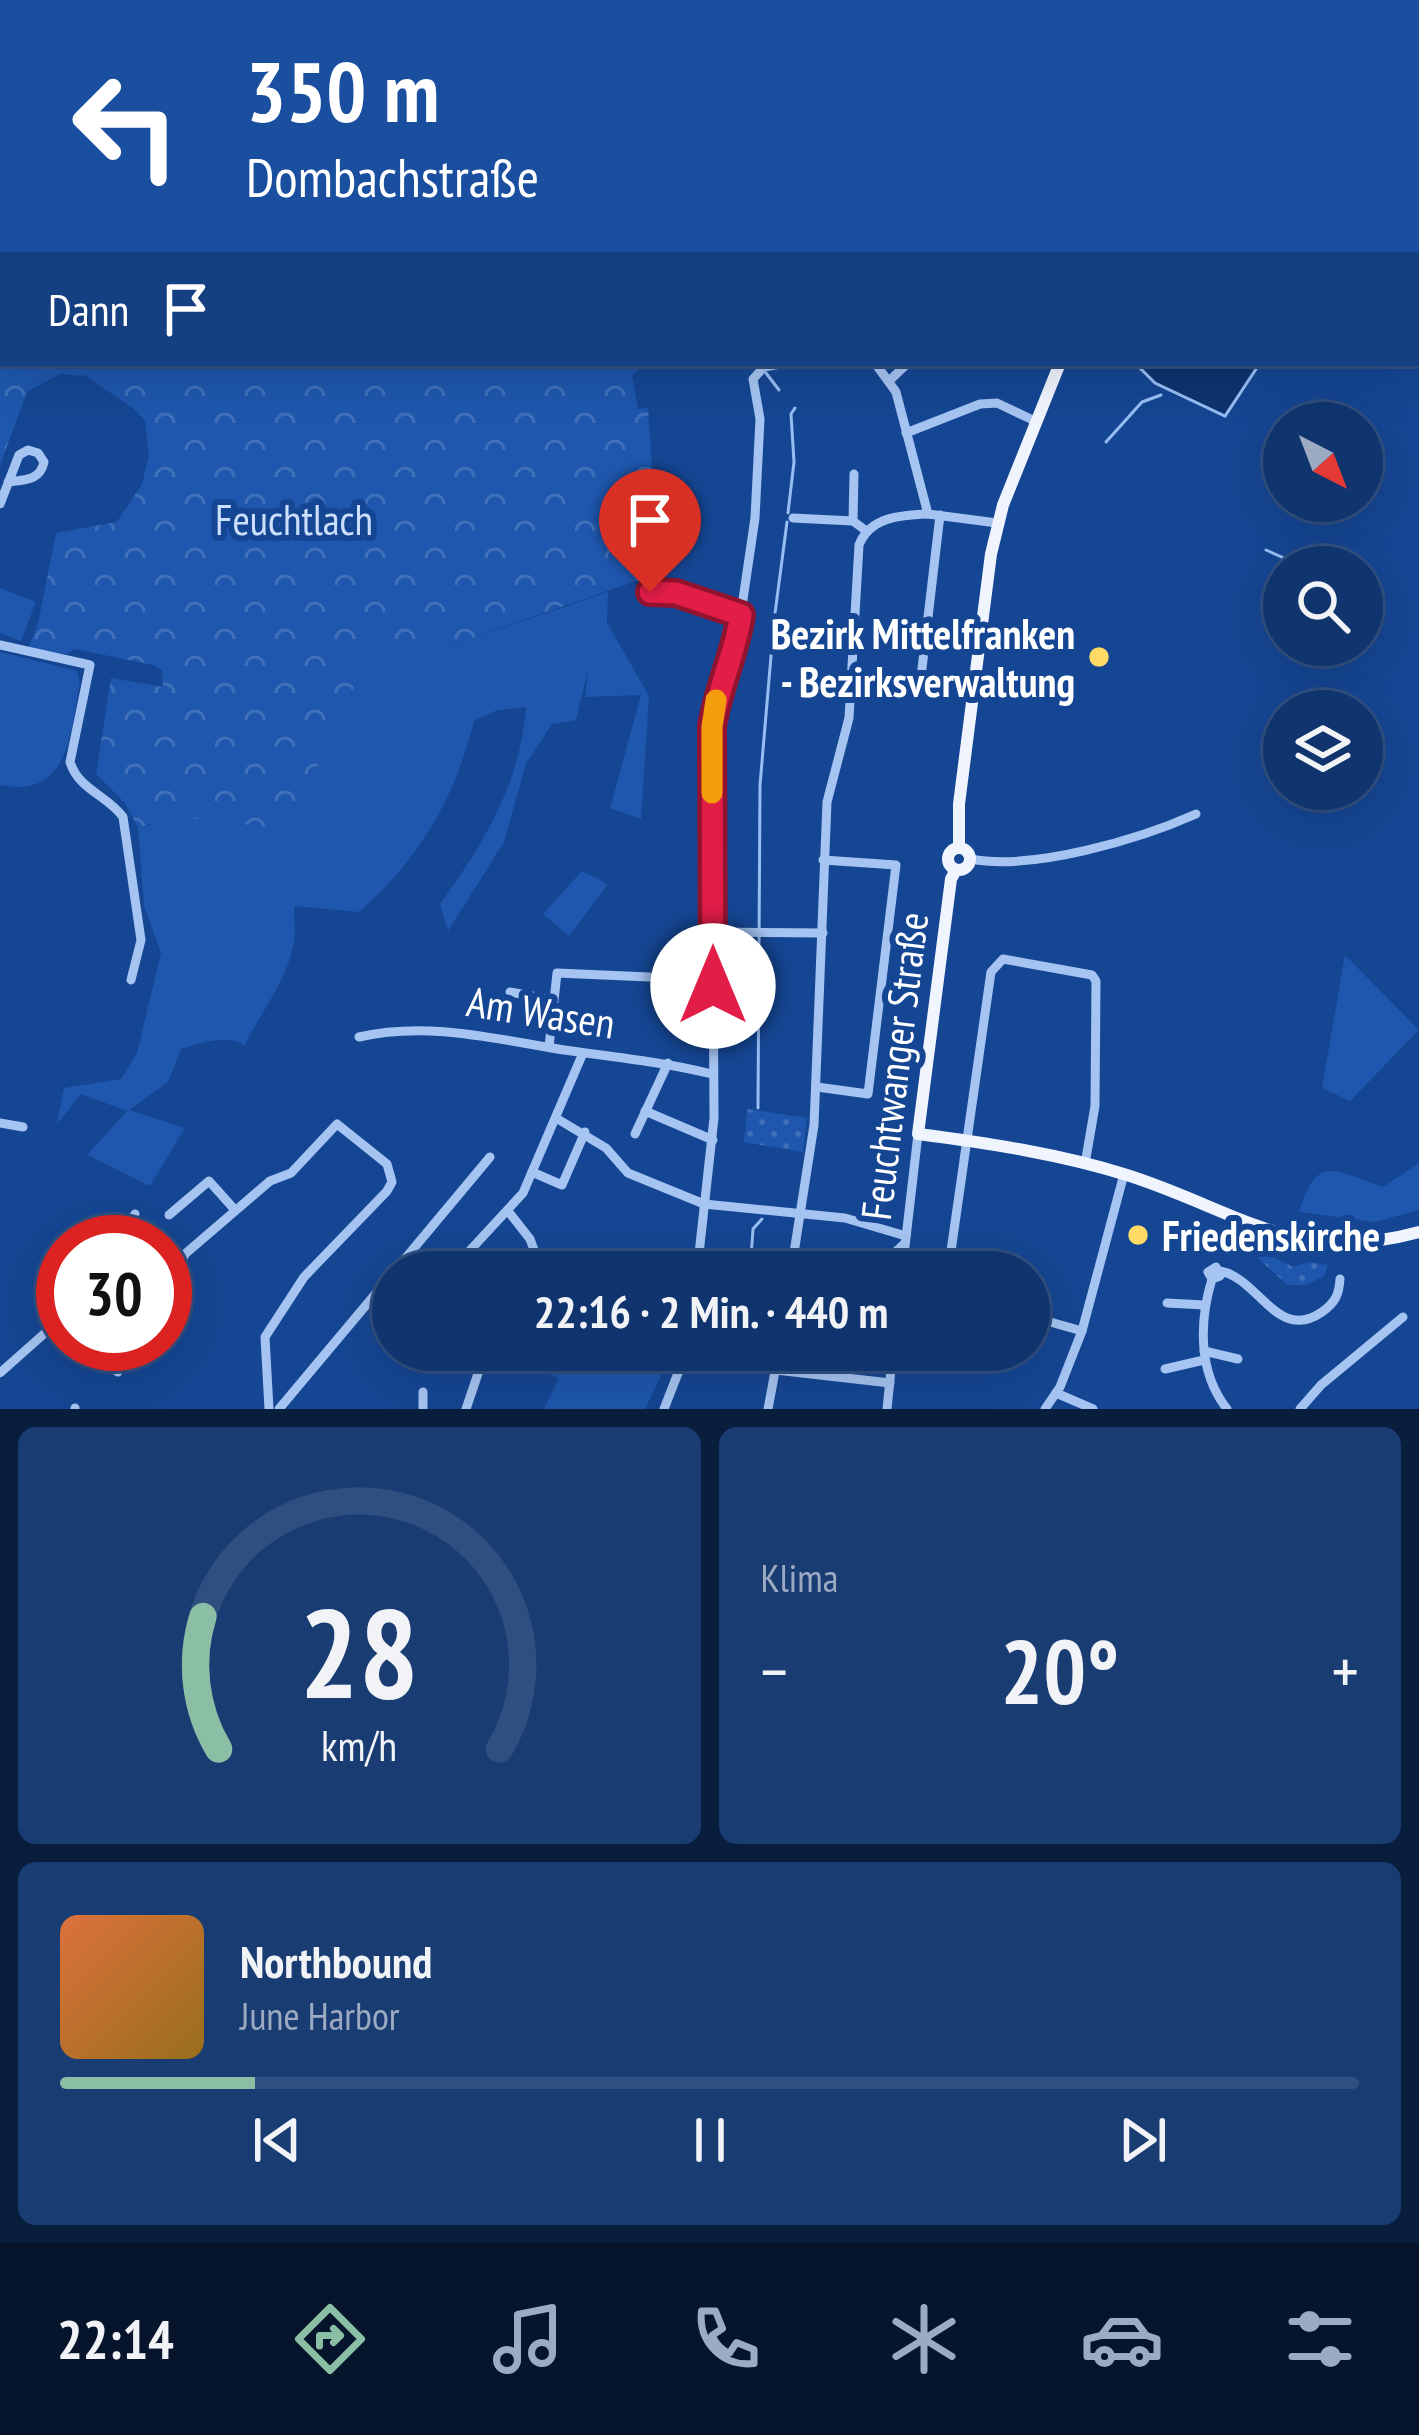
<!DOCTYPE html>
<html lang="de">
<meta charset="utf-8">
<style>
body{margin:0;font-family:"PT Sans Narrow",sans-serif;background:#193c73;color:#f1f3f6;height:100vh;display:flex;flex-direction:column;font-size:45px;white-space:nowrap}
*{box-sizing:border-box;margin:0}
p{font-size:39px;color:#9caac2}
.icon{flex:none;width:66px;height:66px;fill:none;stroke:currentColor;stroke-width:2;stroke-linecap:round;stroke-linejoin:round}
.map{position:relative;height:1409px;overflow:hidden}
.drawer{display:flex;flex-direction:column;gap:18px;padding:18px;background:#091d3c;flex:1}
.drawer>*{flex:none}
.banner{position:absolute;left:0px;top:0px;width:1419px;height:366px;box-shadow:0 12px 48px #0002,0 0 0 3px #304f81;background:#1a4fa0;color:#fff;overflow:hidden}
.needle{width:78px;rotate:138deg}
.controls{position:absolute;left:1263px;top:402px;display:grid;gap:24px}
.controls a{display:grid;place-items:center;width:120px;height:120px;border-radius:50%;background:#10346e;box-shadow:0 12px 48px #0002,0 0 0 3px #304f81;font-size:60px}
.speed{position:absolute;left:36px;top:1215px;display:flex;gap:24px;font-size:60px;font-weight:700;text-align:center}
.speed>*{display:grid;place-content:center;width:156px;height:156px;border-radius:50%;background:#10346e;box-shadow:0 12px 48px #0002,0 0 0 3px #304f81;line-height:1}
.speed .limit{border:18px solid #d22;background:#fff;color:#111}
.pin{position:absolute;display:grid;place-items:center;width:102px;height:102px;color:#fff;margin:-123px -51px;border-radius:50% 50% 50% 0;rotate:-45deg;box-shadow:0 0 12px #0007}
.pin .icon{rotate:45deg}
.me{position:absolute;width:132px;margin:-66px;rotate:0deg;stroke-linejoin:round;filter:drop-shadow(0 0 9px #0008)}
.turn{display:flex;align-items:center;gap:42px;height:252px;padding:0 48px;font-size:54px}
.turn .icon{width:156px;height:156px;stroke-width:2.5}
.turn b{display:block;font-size:84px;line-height:102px}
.then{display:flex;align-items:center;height:114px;padding:0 48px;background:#0003;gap:24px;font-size:45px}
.big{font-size:90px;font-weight:700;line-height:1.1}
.drawer .tile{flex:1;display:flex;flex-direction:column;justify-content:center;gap:18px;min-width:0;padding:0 42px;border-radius:18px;background:#193c73}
.drawer .dial{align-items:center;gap:0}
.dial svg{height:312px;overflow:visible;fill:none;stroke:#304f81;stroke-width:7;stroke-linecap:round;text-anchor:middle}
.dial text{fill:#f1f3f6;stroke:none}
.song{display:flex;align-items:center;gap:36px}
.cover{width:144px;height:144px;border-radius:18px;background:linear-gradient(135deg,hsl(20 70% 55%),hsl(40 70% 35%))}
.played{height:12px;border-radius:6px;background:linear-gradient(90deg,#8abfa5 15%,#304f81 15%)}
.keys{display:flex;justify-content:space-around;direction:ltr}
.heat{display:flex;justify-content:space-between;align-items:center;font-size:66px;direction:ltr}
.drawer .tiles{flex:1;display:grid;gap:18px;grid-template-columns:1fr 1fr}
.tile:last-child{grid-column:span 2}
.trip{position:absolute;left:372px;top:1251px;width:678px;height:120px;border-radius:60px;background:#10346e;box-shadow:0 12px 48px #0002,0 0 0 3px #304f81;font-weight:700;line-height:120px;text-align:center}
.dock{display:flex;height:192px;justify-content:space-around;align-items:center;background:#06152c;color:#9caac2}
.dock .icon{width:84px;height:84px}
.dock .selected{color:#8abfa5}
.dock b{font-size:54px;color:#f1f3f6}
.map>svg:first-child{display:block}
.green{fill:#1e57ad}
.forest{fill:url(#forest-crowns)}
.park{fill:url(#park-dots)}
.water{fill:#0e3370;stroke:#97bef4;stroke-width:3}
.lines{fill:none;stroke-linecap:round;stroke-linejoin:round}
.stream{stroke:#97bef4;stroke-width:3}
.minor{stroke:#a5c4f1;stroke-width:9}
.major{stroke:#eff4ff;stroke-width:12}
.route-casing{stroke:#92132f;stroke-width:30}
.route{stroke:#e11d48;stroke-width:21}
.slow{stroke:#f59e0b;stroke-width:21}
.poi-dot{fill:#ffda65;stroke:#154693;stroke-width:4.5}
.labels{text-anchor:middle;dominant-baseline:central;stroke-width:12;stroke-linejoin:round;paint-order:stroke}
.park-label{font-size:42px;fill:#ccdffc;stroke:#154693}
.poi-label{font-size:42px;font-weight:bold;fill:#fff;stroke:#154693;text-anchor:end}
.street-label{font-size:42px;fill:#fff;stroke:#154693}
</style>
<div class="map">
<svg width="1419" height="1409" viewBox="0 0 1419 1409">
<defs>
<pattern id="forest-crowns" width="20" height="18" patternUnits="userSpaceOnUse" patternTransform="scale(3)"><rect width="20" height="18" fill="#1e57ad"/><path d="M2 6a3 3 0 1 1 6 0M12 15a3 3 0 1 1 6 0" fill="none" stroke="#4070b9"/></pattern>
<pattern id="park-dots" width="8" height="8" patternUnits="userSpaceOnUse" patternTransform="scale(3)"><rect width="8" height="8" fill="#1e57ad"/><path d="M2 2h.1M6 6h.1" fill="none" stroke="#4070b9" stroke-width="1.8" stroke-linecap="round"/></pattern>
</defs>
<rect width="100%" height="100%" fill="#154693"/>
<g class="green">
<polygon points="0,588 36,602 21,641 0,633"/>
<path d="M608 592 607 623 649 696 641 819 610 808 641 695 585 697 588 670 576 720 552 724 526 764 504 842 448 931 440 904C483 845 521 782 526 707L495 711 474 721C455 798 419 860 359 912L294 906C294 919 296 934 293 946 287 981 260 1013 245 1045 225 1034 201 1043 181 1049L168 1082 129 1110 185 1128 150 1186 87 1155 127 1111 81 1094 57 1124 64 1088 121 1079 137 1053 161 953 144 906 138 828 180 817 275 828 312 778 369 655 434 651Z"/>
<path d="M0 652 77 671 80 682C70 733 70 799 0 785Z"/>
<polygon points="582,871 608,884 569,936 543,914"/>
<polygon points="1345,955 1419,1030 1350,1101 1322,1088"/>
<path d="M1419 1163V1210L1375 1222 1299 1212C1318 1152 1334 1171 1383 1187Z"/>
<polygon points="523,1350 673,1350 645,1409 544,1409 559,1378 519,1359"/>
</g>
<g class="forest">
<polygon points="0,0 683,0 3,3 3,363 643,363 632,376 638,409 648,408 659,573 434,651 369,655 312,778 275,828 180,817 166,827 150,824 138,828 125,803 96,774 111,678 163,687 162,670 153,665 75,649 66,654 28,649 38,623 56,533 117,522 142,484 149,455 145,421 133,408 86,376 60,374 27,392 0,465"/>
<polygon points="786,0 1189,0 1189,3"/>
</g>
<g class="park">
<polygon points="747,1109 807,1118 803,1152 744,1142"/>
<polygon points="1255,1248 1293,1267 1309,1262 1328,1265 1324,1276 1306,1285 1287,1285 1257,1257"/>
</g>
<polygon class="water" points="1135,363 1260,363 1225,416 1155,383"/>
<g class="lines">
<g class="stream">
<polyline points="688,0 689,3"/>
<polyline points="766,373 779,390"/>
<polyline points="1106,442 1142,402 1161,395"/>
<polyline points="788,513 794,462 791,414 795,408"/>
<polyline points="1266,550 1302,566"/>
<polyline points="758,1108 760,785 774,621 787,522"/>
<polyline points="750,1272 753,1229 762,1219"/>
</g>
<g class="minor">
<polyline points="875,363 896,392 928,514 997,523"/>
<polyline points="890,380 908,363"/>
<polyline points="906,433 980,404 997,403 1037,422"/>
<polyline points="854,474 853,521 865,530"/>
<path d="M0 504 19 455 28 450 38 453 44 462C40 481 24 480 8 482"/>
<polyline points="793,518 853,521"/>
<polyline points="650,592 676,593 741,615"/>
<path d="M0 645 90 665 70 762C79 790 107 795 123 817L141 940 131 980"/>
<polyline points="853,675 921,677 940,515"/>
<path d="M971 859C1033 871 1140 839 1196 814"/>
<polyline points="713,932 823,933"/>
<polyline points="510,992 553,1000"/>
<path d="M359 1037C428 1021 495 1039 564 1050 614 1057 663 1062 712 1074"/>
<polyline points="549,1047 557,973 649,977 713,985"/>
<polyline points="817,1087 868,1094 896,865 823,860"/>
<polyline points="645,1111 713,1140"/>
<polyline points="556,1118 606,1148 628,1173 704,1204 845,1218 906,1236"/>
<polyline points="0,1123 23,1127"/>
<polyline points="635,1134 668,1063"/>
<polyline points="532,1172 562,1185 585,1132"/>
<polyline points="508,1211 530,1239 534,1250 524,1272"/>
<polyline points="169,1215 209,1181 235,1210"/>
<polyline points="115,1242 135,1214"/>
<polyline points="951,1251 991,972 1003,959 1092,975 1096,981 1095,1106 1085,1164"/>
<path d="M1220 1271C1259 1278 1277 1343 1322 1312 1336 1302 1339 1294 1340 1279"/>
<polyline points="394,1272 490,1157"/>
<polyline points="450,1272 523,1193 583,1053"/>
<polyline points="697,1272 714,1118 712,727 716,701 736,647 755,518 760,419 753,379 764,367 786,363"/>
<path d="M791 1272 814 1125 827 802 849 718 859 545C870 517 900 515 928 514"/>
<polyline points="874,1272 905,1243"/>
<polyline points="902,1272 918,1134"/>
<path d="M1212 1279 1220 1276 1216 1267 1208 1272 1212 1279C1199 1322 1198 1372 1227 1409"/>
<polyline points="165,1291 177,1276 185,1254 270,1181 291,1173 337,1124 387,1164 392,1182 387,1191 304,1277 265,1337 269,1409"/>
<polyline points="1167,1303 1204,1305"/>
<polyline points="1029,1316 1082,1331"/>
<polyline points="76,1344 118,1372"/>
<polyline points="1204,1351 1238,1359"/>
<polyline points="1165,1369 1204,1360"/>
<polyline points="776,1370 890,1383"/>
<polyline points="776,1370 795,1350"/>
<polyline points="0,1373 63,1317"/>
<polyline points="423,1392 423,1409"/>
<polyline points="1056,1393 1093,1409"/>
<polyline points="75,1408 75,1409"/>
<polyline points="279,1409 393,1273"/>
<polyline points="466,1409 486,1350"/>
<polyline points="664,1409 687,1350"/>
<polyline points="768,1409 779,1350"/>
<polyline points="887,1409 893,1350"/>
<polyline points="1045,1409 1060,1387 1082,1331 1124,1174"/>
<polyline points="1300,1409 1321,1385 1403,1317"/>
</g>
<g class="major">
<polyline points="1206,3 1207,0"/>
<polyline points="959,847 959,804 991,554 1003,505 1060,363"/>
<circle cx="959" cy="859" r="11"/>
<path d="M956 870 951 879 918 1134C988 1143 1060 1154 1127 1175 1237 1210 1295 1266 1419 1232"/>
</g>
</g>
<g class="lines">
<g class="route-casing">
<path id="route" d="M650 592 676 593 741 615C735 654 718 688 712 727L713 986"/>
</g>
<use href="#route" class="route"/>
<polyline class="slow" points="712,793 712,727 716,700"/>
</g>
<g class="poi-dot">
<circle cx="1099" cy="657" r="12"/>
<circle cx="1138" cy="1235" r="12"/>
</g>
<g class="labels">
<g class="park-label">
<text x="294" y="519">Feuchtlach</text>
</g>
<g class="poi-label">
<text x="1075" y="633">Bezirk Mittelfranken<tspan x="1075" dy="48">- Bezirksverwaltung</tspan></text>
<text x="1162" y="1235" text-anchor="start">Friedenskirche</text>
</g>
<g class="street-label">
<text transform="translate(541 1012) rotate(9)">Am Wasen</text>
<text transform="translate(894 1066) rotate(-83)">Feuchtwanger Straße</text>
</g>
</g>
</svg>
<div class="controls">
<a><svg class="needle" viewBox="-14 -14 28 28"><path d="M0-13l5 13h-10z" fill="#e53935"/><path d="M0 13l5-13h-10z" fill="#9caac2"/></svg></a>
<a><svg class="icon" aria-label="search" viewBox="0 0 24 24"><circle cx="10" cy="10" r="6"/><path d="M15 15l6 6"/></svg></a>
<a><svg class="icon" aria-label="layers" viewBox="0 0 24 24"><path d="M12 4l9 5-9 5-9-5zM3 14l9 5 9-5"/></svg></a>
</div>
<div class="speed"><div class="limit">30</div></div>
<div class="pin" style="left:650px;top:592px;background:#d93025"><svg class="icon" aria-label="arrive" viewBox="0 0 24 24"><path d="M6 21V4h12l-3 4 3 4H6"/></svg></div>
<svg class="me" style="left:713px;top:986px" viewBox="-20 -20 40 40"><circle r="19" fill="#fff"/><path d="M0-13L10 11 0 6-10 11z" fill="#e11d48"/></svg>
<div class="trip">22:16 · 2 Min. · 440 m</div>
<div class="banner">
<div class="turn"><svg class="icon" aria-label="left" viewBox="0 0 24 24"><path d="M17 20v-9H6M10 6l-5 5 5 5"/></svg><div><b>350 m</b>Dombachstraße</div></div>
<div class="then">Dann<svg class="icon" aria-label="arrive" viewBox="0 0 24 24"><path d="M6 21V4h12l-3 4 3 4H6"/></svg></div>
</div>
</div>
<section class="drawer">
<div class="tiles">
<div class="tile dial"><svg viewBox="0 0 100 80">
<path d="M14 69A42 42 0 1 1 86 69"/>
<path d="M14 69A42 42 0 0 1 10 35" stroke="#8abfa5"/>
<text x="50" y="56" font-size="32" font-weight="700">28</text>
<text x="50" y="72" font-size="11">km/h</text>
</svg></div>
<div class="tile"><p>Klima</p>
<div class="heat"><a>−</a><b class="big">20°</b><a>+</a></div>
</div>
<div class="tile">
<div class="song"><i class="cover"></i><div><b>Northbound</b><p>June Harbor</p></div></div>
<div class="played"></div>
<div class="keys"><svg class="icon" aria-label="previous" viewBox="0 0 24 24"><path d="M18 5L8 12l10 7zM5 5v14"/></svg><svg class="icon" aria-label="pause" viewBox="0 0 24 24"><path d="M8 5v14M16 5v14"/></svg><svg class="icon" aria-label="next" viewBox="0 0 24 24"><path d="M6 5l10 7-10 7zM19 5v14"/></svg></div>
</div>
</div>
</section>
<nav class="dock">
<b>22:14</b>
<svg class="icon selected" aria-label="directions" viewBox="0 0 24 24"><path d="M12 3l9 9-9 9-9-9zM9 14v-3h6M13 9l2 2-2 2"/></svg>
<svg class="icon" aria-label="music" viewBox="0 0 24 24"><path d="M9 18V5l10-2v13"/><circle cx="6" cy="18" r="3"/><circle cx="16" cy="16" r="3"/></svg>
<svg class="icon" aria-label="phone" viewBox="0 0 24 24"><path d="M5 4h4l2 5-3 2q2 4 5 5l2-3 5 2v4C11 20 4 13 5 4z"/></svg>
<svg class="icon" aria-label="climate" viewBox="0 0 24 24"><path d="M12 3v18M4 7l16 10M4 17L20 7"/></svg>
<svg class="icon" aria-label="car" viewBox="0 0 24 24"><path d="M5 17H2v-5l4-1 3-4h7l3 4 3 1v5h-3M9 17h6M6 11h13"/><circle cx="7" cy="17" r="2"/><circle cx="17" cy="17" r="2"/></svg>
<svg class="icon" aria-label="filters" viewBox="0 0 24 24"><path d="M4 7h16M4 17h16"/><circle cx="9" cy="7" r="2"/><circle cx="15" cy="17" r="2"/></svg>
</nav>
